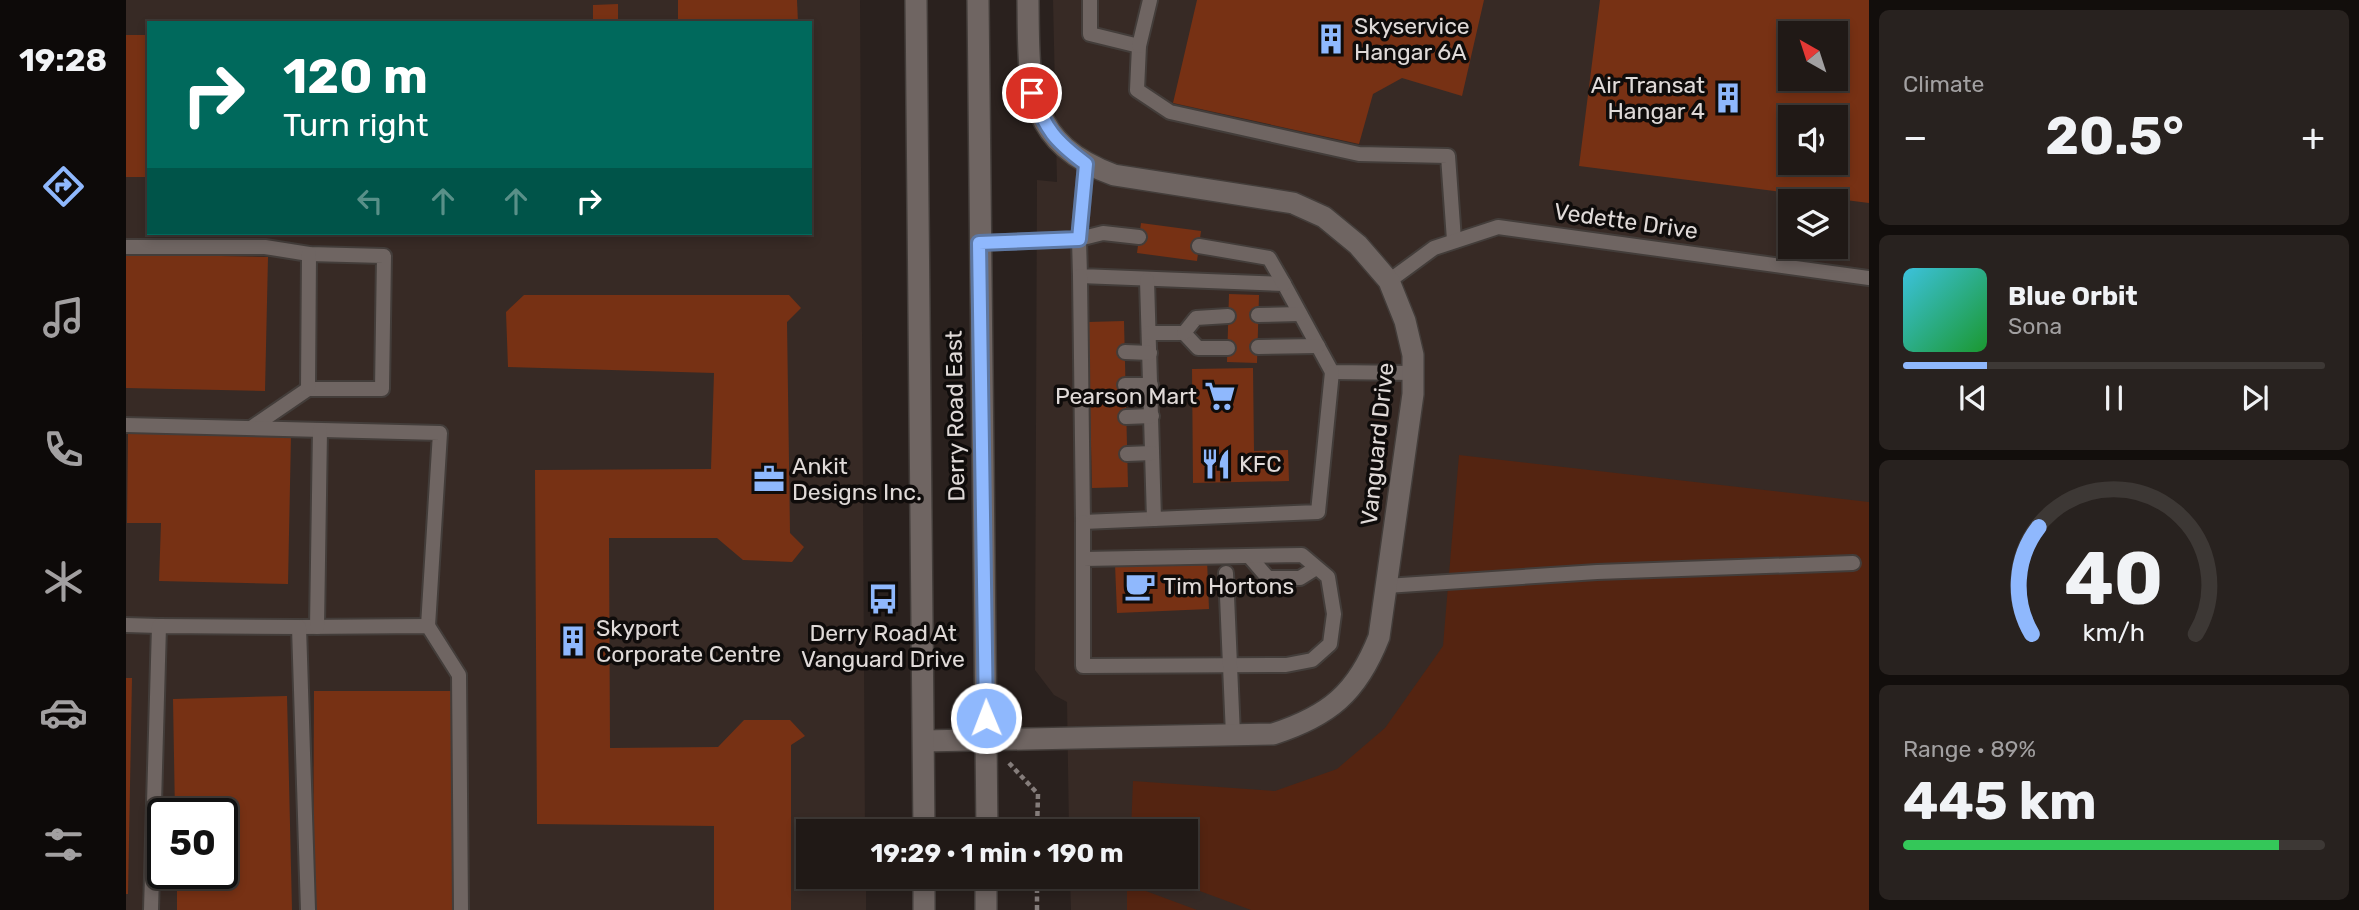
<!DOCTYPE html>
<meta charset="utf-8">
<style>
body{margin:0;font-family:Rubik,sans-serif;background:#28221f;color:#f1f3f6;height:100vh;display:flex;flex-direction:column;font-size:26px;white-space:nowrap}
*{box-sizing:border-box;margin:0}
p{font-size:23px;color:#a2a0a1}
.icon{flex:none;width:38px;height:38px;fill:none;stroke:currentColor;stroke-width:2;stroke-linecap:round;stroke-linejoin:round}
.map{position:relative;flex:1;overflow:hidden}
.details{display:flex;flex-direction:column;gap:10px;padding:10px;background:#120e0c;width:490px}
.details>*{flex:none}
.banner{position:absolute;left:21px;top:21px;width:665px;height:214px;border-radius:0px;box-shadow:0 4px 10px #0003,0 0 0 2px #3d3835;background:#00695c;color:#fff;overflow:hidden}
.needle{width:46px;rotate:321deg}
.tools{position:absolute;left:1652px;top:21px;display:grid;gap:14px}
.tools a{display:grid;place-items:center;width:70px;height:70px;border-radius:0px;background:#201916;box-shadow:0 4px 10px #0003,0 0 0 2px #3d3835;font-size:35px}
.speed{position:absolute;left:21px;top:798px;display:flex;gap:14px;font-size:35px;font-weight:700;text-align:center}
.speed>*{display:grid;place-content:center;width:91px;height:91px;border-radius:50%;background:#201916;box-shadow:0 4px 10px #0003,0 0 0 2px #3d3835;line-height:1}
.speed .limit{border:4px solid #111;border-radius:10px;background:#fff;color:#111}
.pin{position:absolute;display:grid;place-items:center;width:60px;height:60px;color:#fff;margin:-30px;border:4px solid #fff;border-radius:50%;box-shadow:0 2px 7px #0007}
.me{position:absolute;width:77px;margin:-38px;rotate:359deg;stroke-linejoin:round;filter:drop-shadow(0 0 5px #0008)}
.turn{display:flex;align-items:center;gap:24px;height:147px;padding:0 21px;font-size:32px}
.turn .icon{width:91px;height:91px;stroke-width:2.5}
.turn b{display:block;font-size:49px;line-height:60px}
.lanes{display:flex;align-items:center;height:66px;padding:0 21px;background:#0003;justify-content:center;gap:35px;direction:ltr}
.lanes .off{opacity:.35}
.big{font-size:52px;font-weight:700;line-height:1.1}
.details .card{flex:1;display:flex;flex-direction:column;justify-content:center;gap:10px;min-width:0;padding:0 24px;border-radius:10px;background:#28221f}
.details .dial{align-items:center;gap:0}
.dial svg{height:182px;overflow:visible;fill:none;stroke:#3d3835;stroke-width:7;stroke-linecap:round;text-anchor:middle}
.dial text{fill:#f1f3f6;stroke:none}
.song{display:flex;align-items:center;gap:21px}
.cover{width:84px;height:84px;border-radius:10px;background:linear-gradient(135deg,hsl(190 70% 55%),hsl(130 70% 35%))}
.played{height:7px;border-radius:4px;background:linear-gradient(90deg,#8fb8fd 20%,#3d3835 20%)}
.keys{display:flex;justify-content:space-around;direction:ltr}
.heat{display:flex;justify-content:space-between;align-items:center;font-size:38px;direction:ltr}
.charge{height:10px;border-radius:5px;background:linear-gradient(90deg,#34c759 89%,#3d3835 0)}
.trip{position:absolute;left:670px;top:819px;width:402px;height:70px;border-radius:0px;background:#201916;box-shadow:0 4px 10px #0003,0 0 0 2px #3d3835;font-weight:700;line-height:70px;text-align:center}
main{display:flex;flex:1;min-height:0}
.dock{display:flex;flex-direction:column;width:126px;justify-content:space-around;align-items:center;background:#0d0a09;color:#a2a0a1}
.dock .icon{width:49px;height:49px}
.dock .selected{color:#8fb8fd}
.dock b{font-size:32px;color:#f1f3f6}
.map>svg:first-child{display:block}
.built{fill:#372a25;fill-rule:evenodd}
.green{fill:#542411}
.building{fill:#773114;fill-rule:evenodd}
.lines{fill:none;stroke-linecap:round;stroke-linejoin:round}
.service-casing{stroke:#433d3a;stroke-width:18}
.minor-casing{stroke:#433d3a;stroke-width:24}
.secondary-casing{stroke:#433d3a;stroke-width:24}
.path{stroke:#857d7b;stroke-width:4.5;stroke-dasharray:5 3.5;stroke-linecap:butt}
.service{stroke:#6f6562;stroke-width:14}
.minor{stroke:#6f6562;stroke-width:21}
.secondary{stroke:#6f6562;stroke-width:21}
.route-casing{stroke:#5d78a4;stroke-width:18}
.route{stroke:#8fb8fd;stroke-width:12}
.labels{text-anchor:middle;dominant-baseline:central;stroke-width:7;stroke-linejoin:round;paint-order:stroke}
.poi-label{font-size:23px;fill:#e0dad8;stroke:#0f0c0b;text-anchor:start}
.street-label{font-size:23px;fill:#e0dad8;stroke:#0f0c0b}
</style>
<main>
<nav class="dock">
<b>19:28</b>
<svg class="icon selected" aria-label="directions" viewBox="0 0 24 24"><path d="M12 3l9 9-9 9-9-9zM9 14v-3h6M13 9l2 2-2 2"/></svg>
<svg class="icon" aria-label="music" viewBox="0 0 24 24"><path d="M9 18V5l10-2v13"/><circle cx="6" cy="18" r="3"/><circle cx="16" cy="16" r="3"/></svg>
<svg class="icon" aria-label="phone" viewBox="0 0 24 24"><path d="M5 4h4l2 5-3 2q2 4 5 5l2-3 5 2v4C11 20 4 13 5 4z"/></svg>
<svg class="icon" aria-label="climate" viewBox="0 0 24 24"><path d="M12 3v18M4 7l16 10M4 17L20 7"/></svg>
<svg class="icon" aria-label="car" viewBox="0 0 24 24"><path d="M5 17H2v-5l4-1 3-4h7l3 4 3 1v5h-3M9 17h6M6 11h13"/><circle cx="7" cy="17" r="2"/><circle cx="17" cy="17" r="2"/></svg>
<svg class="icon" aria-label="filters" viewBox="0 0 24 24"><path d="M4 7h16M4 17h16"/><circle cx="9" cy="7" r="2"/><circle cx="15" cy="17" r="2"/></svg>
</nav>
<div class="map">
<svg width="1743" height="910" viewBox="0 0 1743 910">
<rect width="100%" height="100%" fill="#2a211e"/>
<g class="built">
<path d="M0 0H734L739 831H682V877H740V910H0ZM23 23H684V233H23ZM37 814H96V873H37Z"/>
<path d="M927 0H1743V910H945L944 877H1060V831H943L941 702 928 695 909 670 911 180 931 182ZM1664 33H1710V79H1664ZM1664 117H1710V163H1664ZM1664 201H1710V247H1664Z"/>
</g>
<g class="green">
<polygon points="1333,455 1743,502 1743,910 1125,910 1036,877 1060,877 1060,831 1005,831 1007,781 1149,791 1211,769 1259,728 1317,646"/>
<polygon points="1001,884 1071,910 1001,910"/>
</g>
<g class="building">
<polygon points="552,0 671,0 672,23 552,23"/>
<polygon points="1071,0 1358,0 1336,96 1276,78 1247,94 1233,144 1047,103"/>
<path d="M1474 0H1743V203L1453 166ZM1664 33H1710V79H1664ZM1664 117H1710V163H1664Z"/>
<polygon points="492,4 492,23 467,23 467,5"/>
<rect x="0" y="35" width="23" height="142"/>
<polygon points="1015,223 1075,231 1071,261 1011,253"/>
<polygon points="0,254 142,257 139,391 0,388"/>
<polygon points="1103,294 1133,295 1131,363 1101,362"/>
<polygon points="398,295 663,295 675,308 661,322 664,533 678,547 666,562 617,560 591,538 483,538 484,748 592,747 618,720 664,720 679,736 665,745 665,910 588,910 588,826 411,824 409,470 585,469 588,373 382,367 380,312"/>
<polygon points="998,321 1002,487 966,488 962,322"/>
<polygon points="1127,368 1128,451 1162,450 1163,481 1067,483 1066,369"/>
<polygon points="2,431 165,435 162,584 33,581 35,523 1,523"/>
<polygon points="1081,560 1083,609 991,613 989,564"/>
<polygon points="0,678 6,678 2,894 0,894"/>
<polygon points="188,691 329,691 328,910 187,910"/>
<polygon points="161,696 166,910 51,910 51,873 96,873 96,814 49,814 47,699"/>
</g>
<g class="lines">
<g class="service-casing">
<g id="service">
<polyline points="964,0 964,34 1013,46 1011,90 1044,112 1233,154 1322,156 1328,240"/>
<polyline points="1013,46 1024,0"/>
<polyline points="1013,237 977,233 953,239 954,276 1158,284 1206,372 1287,373"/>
<polyline points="853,243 953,239 960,165"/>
<polyline points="1073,246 1143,258 1158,284"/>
<polyline points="0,247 139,247 183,254 258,256 256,389 182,389 125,428"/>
<polyline points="954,276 957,522 1028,519"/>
<polyline points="1021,280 1028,519 1192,512 1206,372"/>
<polyline points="1263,281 1308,248 1372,227 1743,278"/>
<polyline points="1132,315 1174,314"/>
<polyline points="1023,333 1058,333 1072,348 1102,348"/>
<polyline points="1058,333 1070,318 1102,316"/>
<polyline points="1132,347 1192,346"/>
<polyline points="999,352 1024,353"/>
<polyline points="999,385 1025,385"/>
<polyline points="182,389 183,254"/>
<polyline points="1000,417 1026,416"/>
<polyline points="0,425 314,433 302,626"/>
<polyline points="1001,454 1026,453"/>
<polyline points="1123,556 1142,578 1174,578 1190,568"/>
<polyline points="957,559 1176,555 1202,577 1208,614 1204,644 1186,660 1160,665 957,666 957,522"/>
<polyline points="1100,573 1107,735"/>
<polyline points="1260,586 1471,572 1727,563"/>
<polyline points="0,625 33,626"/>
<polyline points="173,627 302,626 333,675 335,910"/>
<polyline points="191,627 194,430"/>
<polyline points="25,910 33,626 173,627 182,910"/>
</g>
</g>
<g class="minor-casing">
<path id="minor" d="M798 741 1147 734C1203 716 1231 693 1253 637L1287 394V355L1279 321 1263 281 1232 245 1198 217 1167 203 988 175C898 142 903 83 902 0"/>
</g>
<g class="secondary-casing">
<g id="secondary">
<polyline points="790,0 798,831"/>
<polyline points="852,0 861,831"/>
<polyline points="798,910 798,877"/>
<polyline points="860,910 860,877"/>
</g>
</g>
<g class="path">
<polyline points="883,763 912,794 911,831"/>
<polyline points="911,910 911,877"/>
</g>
<use href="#service" class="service"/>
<use href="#minor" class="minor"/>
<use href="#secondary" class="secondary"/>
</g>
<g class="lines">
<g class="route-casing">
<path id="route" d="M860 718 853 243 953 239 960 164C929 141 920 130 906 93"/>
</g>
<use href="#route" class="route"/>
</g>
<defs>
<g id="building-bare" transform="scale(2.415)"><path d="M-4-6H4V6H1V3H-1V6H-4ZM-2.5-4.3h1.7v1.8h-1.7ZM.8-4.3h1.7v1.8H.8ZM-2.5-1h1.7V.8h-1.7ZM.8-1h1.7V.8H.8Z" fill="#8fb8fd" stroke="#0f0c0b" stroke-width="2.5" paint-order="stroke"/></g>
<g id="supermarket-bare" transform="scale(2.415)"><path d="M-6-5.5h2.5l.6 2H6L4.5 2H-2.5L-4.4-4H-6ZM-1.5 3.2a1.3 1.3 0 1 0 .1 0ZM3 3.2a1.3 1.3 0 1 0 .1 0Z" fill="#8fb8fd" stroke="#0f0c0b" stroke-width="2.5" paint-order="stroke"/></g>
<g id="restaurant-bare" transform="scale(2.415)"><path d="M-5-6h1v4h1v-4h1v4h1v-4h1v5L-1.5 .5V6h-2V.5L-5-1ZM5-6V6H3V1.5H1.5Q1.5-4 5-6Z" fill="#8fb8fd" stroke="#0f0c0b" stroke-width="2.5" paint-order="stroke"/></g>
<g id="office-bare" transform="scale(2.415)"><path d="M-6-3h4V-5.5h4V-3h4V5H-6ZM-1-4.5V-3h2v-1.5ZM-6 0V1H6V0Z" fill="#8fb8fd" stroke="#0f0c0b" stroke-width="2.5" paint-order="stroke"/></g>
<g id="cafe-bare" transform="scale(2.415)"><path d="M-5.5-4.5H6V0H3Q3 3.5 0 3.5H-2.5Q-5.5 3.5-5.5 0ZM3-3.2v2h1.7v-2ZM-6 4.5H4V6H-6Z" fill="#8fb8fd" stroke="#0f0c0b" stroke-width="2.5" paint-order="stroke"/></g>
<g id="bus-bare" transform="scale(2.415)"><path d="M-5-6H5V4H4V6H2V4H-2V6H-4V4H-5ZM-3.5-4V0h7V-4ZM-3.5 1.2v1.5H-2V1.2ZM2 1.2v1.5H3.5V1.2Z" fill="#8fb8fd" stroke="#0f0c0b" stroke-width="2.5" paint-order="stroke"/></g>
</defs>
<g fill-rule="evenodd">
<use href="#building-bare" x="1205" y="39"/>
<use href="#building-bare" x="1602" y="98"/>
<use href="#supermarket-bare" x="1094" y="396"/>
<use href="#restaurant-bare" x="1090" y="464"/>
<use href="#office-bare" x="643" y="479"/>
<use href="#cafe-bare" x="1014" y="586"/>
<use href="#bus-bare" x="757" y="599"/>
<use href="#building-bare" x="447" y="641"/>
</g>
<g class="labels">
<g class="poi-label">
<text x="1228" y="26">Skyservice<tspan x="1228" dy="26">Hangar 6A</tspan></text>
<text x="1579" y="85" text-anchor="end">Air Transat<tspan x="1579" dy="26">Hangar 4</tspan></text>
<text x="1071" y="396" text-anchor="end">Pearson Mart</text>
<text x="1113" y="464">KFC</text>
<text x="666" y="466">Ankit<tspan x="666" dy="26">Designs Inc.</tspan></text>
<text x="1037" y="586">Tim Hortons</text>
<text x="470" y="628">Skyport<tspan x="470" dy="26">Corporate Centre</tspan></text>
<text x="757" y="633" text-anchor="middle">Derry Road At<tspan x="757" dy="26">Vanguard Drive</tspan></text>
</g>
<g class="street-label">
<text transform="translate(1500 221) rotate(8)">Vedette Drive</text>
<text transform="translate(829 416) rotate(-91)">Derry Road East</text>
<text transform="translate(1251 444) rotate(-84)">Vanguard Drive</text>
</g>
</g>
</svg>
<div class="tools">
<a><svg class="needle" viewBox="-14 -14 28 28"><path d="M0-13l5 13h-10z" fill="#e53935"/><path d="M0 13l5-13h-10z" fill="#a2a0a1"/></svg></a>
<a><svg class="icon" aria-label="sound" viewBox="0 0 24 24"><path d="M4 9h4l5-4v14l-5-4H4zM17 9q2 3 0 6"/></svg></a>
<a><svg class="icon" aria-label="layers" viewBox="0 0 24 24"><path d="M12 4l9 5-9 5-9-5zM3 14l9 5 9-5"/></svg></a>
</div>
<div class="speed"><div class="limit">50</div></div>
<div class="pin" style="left:906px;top:93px;background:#d93025"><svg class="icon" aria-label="arrive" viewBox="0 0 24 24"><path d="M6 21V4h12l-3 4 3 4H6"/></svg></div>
<svg class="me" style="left:860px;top:718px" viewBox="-20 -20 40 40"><circle r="17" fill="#8fb8fd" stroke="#fff" stroke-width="3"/><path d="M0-11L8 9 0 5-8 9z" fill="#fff"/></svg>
<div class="trip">19:29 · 1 min · 190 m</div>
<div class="banner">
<div class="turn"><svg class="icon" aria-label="right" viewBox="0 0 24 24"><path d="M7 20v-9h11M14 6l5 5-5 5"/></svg><div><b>120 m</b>Turn right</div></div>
<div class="lanes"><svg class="icon off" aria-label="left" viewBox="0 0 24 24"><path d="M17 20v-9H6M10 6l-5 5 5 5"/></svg><svg class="icon off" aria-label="ahead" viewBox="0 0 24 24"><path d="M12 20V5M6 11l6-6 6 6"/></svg><svg class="icon off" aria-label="ahead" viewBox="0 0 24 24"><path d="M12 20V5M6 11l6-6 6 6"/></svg><svg class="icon" aria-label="right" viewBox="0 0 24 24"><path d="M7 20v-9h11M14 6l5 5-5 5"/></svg></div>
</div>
</div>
<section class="details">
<div class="card"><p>Climate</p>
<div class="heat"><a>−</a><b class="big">20.5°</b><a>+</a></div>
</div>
<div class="card">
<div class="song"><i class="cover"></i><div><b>Blue Orbit</b><p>Sona</p></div></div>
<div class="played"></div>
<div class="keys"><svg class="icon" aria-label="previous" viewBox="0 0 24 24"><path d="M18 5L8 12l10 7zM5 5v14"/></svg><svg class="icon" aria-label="pause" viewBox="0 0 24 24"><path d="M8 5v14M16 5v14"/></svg><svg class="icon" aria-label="next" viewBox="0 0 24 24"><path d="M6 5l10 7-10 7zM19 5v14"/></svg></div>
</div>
<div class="card dial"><svg viewBox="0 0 100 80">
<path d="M14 69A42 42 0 1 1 86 69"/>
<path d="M14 69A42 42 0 0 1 17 22" stroke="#8fb8fd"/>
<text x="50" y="56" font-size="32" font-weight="700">40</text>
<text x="50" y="72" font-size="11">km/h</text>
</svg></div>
<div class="card"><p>Range · 89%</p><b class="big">445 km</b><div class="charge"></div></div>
</section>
</main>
